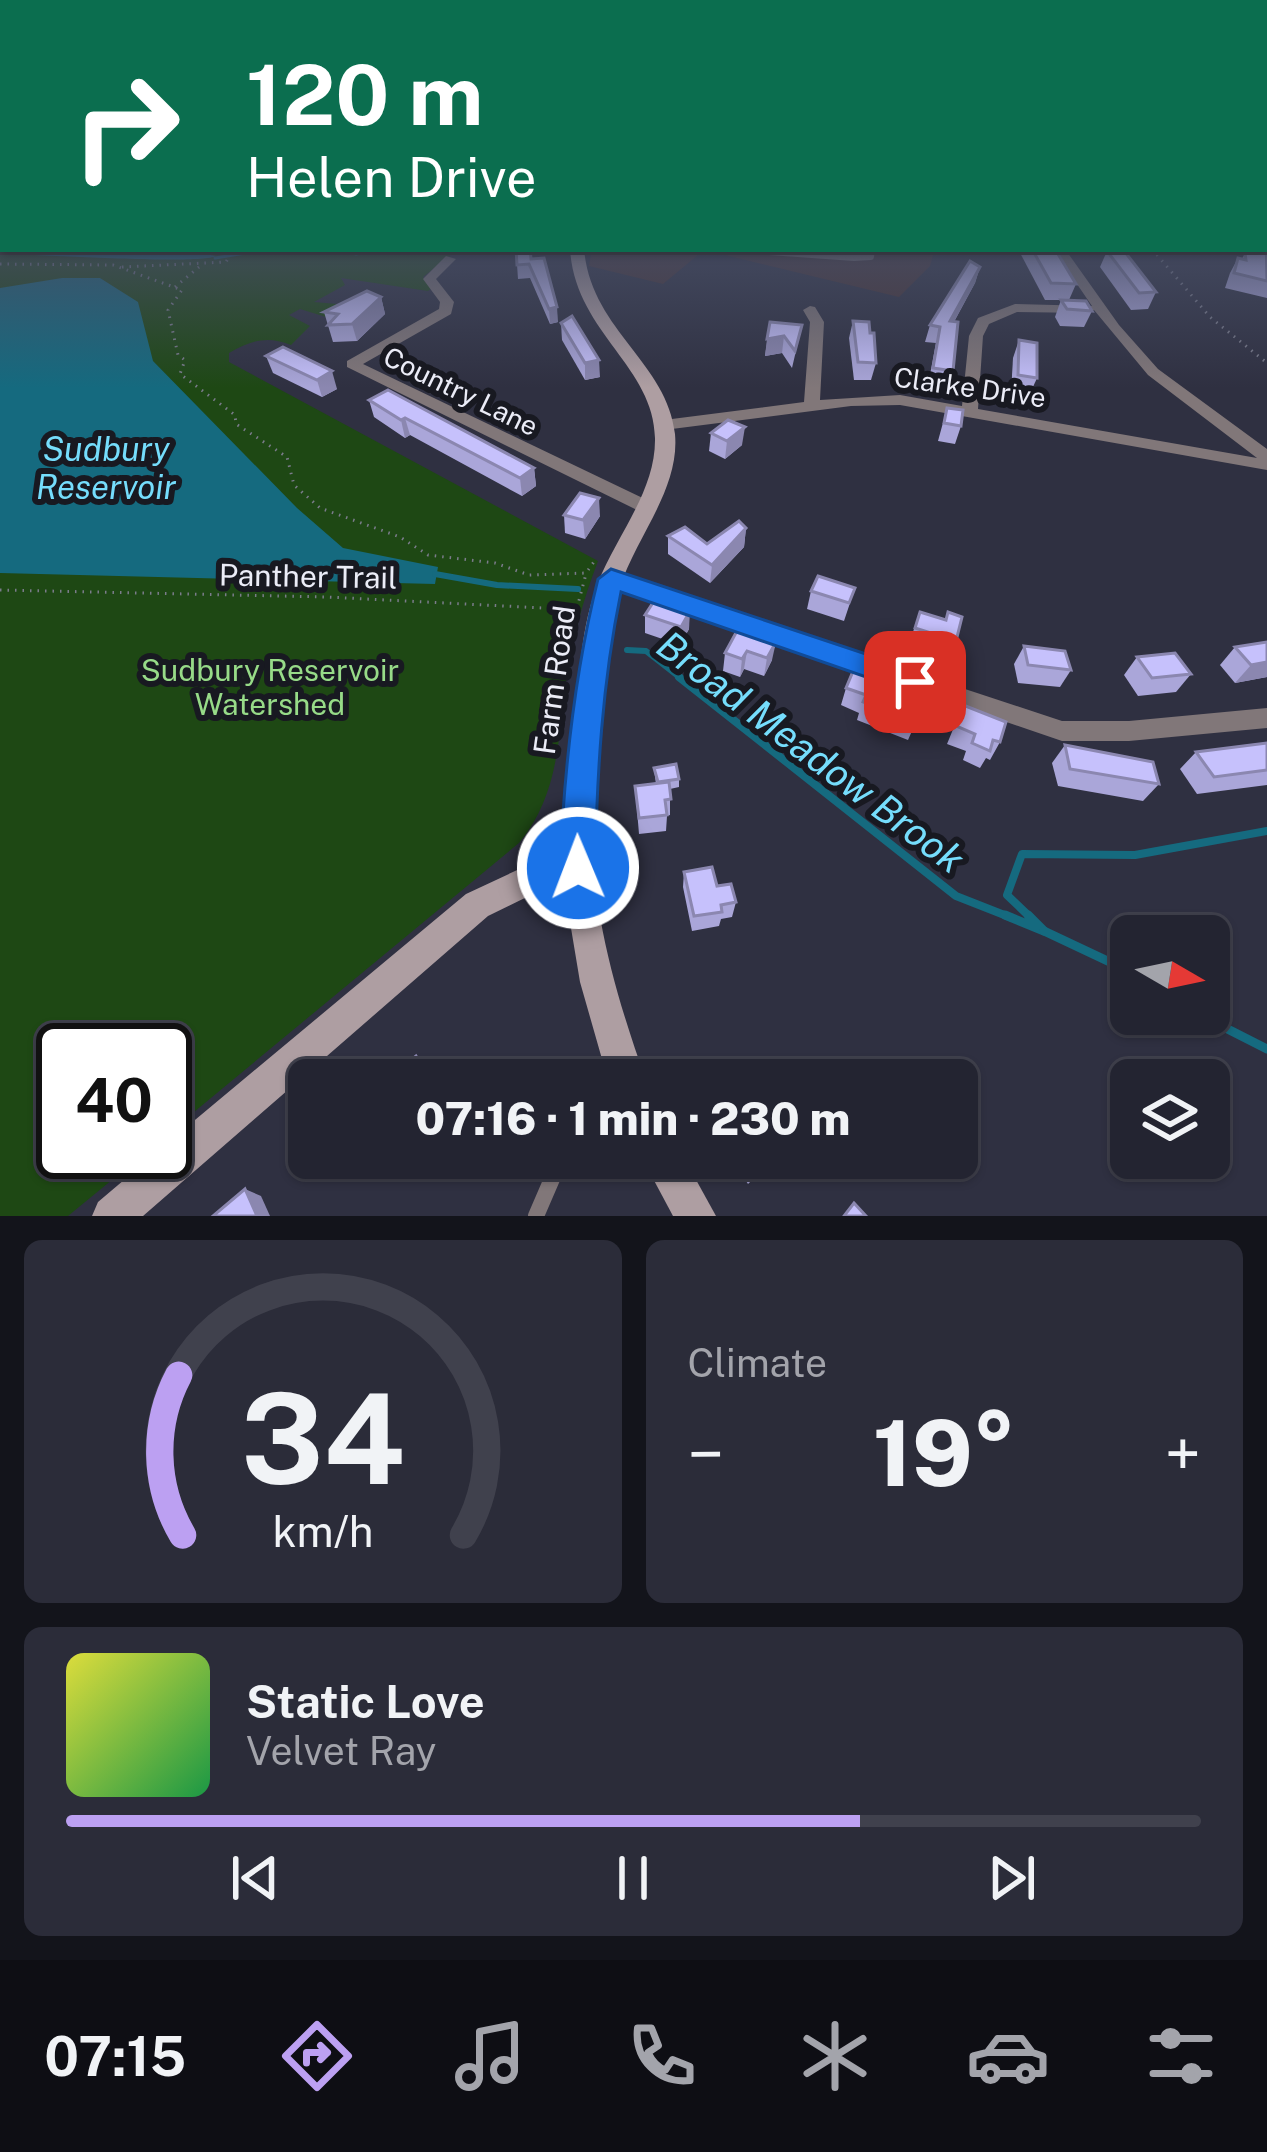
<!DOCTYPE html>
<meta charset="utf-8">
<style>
body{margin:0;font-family:"Public Sans",sans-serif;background:#2b2c39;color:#f1f3f6;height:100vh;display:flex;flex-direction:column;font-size:45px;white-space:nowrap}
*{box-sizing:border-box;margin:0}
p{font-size:39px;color:#a3a4ab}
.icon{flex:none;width:66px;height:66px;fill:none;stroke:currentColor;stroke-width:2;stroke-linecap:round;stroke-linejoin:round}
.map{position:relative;height:1216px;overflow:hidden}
.drawer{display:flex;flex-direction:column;gap:24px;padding:24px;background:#13141b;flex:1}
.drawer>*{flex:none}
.banner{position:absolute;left:0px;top:0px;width:1269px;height:252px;box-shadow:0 3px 9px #0004,0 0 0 3px #40414d;background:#0b6e4f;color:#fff;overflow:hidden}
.needle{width:78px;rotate:99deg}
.fabs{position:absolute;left:1110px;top:915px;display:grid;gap:24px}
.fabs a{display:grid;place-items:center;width:120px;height:120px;border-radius:18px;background:#232431;box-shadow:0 3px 9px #0004,0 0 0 3px #40414d;font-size:60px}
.speed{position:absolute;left:36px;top:1023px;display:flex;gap:24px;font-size:60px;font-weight:700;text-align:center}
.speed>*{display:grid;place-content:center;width:156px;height:156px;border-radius:50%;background:#232431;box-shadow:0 3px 9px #0004,0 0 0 3px #40414d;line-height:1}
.speed .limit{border:6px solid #111;border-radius:18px;background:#fff;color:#111}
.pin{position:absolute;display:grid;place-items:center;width:102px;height:102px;color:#fff;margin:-51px;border-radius:24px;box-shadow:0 6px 18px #0006}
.me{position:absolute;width:132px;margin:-66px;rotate:359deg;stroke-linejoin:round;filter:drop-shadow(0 0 9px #0008)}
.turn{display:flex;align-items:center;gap:42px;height:252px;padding:0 48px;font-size:54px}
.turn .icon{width:156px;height:156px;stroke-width:2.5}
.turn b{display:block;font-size:84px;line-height:102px}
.big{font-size:90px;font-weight:800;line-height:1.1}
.drawer .tile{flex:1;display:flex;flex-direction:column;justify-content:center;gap:18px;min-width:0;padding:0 42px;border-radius:18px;background:#2b2c39}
.drawer .dial{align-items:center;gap:0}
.dial svg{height:312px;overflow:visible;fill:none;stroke:#40414d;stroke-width:7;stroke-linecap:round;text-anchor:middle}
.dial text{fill:#f1f3f6;stroke:none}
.song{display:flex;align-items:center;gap:36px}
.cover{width:144px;height:144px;border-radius:18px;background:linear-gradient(135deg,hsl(60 70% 55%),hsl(140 70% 35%))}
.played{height:12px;border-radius:6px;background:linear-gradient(90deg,#bca0f2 70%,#40414d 70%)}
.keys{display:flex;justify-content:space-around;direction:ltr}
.heat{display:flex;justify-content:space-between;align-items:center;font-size:66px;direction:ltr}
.drawer .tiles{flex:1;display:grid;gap:24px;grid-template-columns:1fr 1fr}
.tile:last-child{grid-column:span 2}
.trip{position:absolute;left:288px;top:1059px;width:690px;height:120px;border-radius:18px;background:#232431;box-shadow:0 3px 9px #0004,0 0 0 3px #40414d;font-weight:800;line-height:120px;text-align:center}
.tab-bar{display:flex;height:192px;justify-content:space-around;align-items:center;background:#0e0e14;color:#a3a4ab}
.tab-bar .icon{width:84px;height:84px}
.tab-bar .current{color:#bca0f2}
.tab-bar b{font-size:54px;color:#f1f3f6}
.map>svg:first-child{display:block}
.education{fill:#483335}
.green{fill:#1e4814}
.water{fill:#156a7f}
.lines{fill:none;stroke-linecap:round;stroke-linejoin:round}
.stream-far3{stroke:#156a7f;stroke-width:3}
.stream-far2{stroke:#156a7f;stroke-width:6}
.stream-far1{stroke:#156a7f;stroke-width:8}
.stream{stroke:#156a7f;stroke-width:9}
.path{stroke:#7b7c8b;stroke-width:3;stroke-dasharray:1.5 6;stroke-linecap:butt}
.lane-far1{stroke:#817779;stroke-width:6}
.lane{stroke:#817779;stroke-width:16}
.street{fill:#817779;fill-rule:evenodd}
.secondary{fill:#ae9ea2;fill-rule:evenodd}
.wall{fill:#aaa6d9}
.shaded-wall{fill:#8b87b0}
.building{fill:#c6c1fc;stroke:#8b87b0;stroke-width:3}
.route{fill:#1a73e8;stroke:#114b97;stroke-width:3}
.labels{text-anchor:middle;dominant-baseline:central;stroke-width:12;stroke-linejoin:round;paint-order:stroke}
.far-street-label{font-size:27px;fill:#ebecf7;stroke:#181921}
.street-label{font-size:30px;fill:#ebecf7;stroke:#181921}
.park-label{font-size:30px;fill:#97db88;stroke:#181921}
.water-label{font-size:33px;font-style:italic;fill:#75ddfc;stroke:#181921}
.near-water-label{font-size:39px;font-style:italic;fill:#75ddfc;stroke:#181921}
</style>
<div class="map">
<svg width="1267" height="1216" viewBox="0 0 1267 1216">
<rect width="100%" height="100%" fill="#2f3041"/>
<polygon class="education" points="592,249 935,249 930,266 899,297 704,250 663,284 589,266"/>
<path class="green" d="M0 218 3 249H448L451 255 423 277 433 287 428 291 341 278 345 285 314 302 337 304 326 317 300 309 289 315 310 326 291 345C266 335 251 341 229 353V362L598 561C583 600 572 640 566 681 558 739 559 795 519 843L165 1136V1050H63V1152H146L68 1216H0Z"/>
<g class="water">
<path d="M0 218 3 249H178L216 256C199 265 36 254 0 254Z"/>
<polygon points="62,278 100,278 138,302 153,361 297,508 343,548 438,567 435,584 0,573 0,288"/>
</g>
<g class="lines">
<g class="stream-far3">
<polyline points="341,249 356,254 381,249"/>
<polyline points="215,258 270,249"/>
</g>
<g class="stream-far2">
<polyline points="435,574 497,585 578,589"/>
<polyline points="627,650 646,651 683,680"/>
</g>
<g class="stream-far1">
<polyline points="679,677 956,896 1012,918"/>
<polyline points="1031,918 1007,895 1022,854 1135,855 1267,831"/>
</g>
<g class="stream">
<polyline points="1005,915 1044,931 1028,915"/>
<polyline points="1044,931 1131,972"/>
<polyline points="1198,1014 1267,1049"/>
</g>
<g class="path">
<polyline points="1152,249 1210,317 1267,363"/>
<polyline points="0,264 113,265 182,290 168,310 178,355 185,360 180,374 235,415 236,424 287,457 294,485 320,508 400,537 428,555 495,563 529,575 586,573 596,559"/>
<polyline points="122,267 226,262 232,251 219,249"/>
<polyline points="175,287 199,267"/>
<polyline points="0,590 327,597 563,609 577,608 586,574"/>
<polyline points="571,647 577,610"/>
</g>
<polyline class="lane-far1" points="728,249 854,258 871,257 872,249"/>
<polyline class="lane" points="536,1216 561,1158"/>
<g class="street">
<path d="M1053 249H1065L1119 325 1158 369 1267 449V470L900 405 851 406 664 430 656 425 664 420 804 402 810 322 803 310 810 306 815 307 824 322 820 400 900 395 962 406 969 336 978 318 1015 304 1092 306ZM1094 310 1148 375 1257 458 978 409 983 336 989 324 1017 312 1088 313Z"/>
<polygon points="446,256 456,259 436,279 454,302 451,314 363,364 651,502 653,506 651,510 637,510 347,367 347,361 439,309 440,302 423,279"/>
<polygon points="611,572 1062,721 1129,721 1267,708 1267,728 1129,741 1062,741 604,584 601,579"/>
</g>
<g class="secondary">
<path d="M570 249H584C591 330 667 362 675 434 680 489 636 537 620 587 607 627 605 671 601 713 598 747 591 780 591 813 590 905 615 994 646 1080H608L580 982 564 886 533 894 488 916 143 1216H92L98 1202 157 1152H165V1145L466 894 528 865 562 857C559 810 568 766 574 719 580 674 581 626 598 583 616 536 656 491 655 438 654 366 575 332 570 249Z"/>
<polygon points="642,1158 684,1158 716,1216 673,1216"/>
</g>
</g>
<g class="wall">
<polygon points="1267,240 1267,298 1225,288 1230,273 1238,258 1242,259 1245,253"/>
<polygon points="516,249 531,259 558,322 550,324 530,278 518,279"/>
<polygon points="1018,249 1055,249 1076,284 1069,300 1045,300"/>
<polygon points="1107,251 1156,292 1148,309 1131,310 1100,267"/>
<polygon points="980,267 975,283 954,322 953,371 947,388 928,385 936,343 925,342 930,325"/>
<polygon points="381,297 385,314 357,341 333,342 324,312"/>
<polygon points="1061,300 1092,311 1084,327 1060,326 1055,317"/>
<polygon points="853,321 870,333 876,363 871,380 854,380 849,338"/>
<polygon points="770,322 802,325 792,368 782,353 765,356"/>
<polygon points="561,323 600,377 585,380 562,340"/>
<polygon points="1019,340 1037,378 1029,396 1011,393 1013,358"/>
<polygon points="266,356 337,389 322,397 273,373"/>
<polygon points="369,400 534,468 536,486 522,496 410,435 405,438 374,417"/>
<polygon points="947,408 961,426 955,444 938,441"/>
<polygon points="711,433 742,445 725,459 709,451"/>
<polygon points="564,515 600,516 585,539 565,533"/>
<polygon points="746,528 744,547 710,583 668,554 668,536 707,544"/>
<polygon points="855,588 844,621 807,609 811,591"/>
<polygon points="920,612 945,620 956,641 948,659 908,646"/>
<polygon points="645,615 689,629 680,645 645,633"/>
<polygon points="738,629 772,660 764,676 744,669 740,677 723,671 725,653"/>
<polygon points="1267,642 1267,677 1235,683 1220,665 1235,647"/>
<polygon points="1024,646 1071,670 1060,687 1018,683 1014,664"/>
<polygon points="1137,657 1191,674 1176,692 1138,696 1124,675"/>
<polygon points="846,688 893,692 916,722 908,740 857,720 859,713 841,705"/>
<polygon points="963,705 1000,742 990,760 986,758 980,768 963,760 966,751 947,744"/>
<polygon points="1065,745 1159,784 1143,801 1058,786 1052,763"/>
<polygon points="1196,752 1267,770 1267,785 1197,794 1180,769"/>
<polygon points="654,768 679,779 679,787 670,789 670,815 667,816 666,831 639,834 635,786 656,784"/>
<polygon points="684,872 717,886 736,902 732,917 721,919 719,926 692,931 683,887"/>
<polygon points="731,1158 775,1158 748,1184"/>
</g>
<g class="shaded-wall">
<polygon points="980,267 975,283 945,338 950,321"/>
<polygon points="381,297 385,314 357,341 352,324"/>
<polygon points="557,307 558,322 550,324 549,309"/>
<polygon points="784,336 782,353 765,356 767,339"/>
<polygon points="599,360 600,377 585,380 585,363"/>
<polygon points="332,371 337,389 322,397 317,380"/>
<polygon points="405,418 410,435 405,438 401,420"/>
<polygon points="745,427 742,445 725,459 727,441"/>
<polygon points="534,468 536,486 522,496 520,478"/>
<polygon points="599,498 600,516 585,539 583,520"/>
<polygon points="746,528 744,547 710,583 712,565"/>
<polygon points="690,611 689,629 680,645 681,627"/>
<polygon points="776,642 772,660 764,676 767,658"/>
<polygon points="747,651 744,669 740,677 742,659"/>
<polygon points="1267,662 1267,677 1235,683 1251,665"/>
<polygon points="245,1189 261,1196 270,1216 257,1216"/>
</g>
<g class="building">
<polygon points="1266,240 1267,281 1234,273 1238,258 1246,260 1245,253 1251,249 1266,249"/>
<polygon points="516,249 530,249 531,259 544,258 557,307 549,309 529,264 517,265"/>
<polygon points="1032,249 1055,249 1076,284 1051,283"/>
<polygon points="1107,251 1125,252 1156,292 1139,293"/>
<polygon points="970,261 980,267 950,321 958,322 953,371 933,368 940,327 930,325"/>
<polygon points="367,291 381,297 352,324 328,325 338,314 324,312"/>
<polygon points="1061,300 1086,301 1092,311 1067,309"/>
<polygon points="572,316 599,360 585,363 561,323"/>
<polygon points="853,321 869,322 870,333 874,333 876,363 858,362"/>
<polygon points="770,322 802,325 795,351 784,336 767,339"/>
<polygon points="1019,340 1037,343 1037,378 1018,375"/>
<polygon points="283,347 332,371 317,380 266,356"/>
<polygon points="388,390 534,468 520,478 405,418 401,420 369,400"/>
<polygon points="947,408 963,410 961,426 944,423"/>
<polygon points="728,420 745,427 727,441 711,433"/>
<polygon points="580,493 599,498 583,520 564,515"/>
<polygon points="739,521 746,528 712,565 668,536 685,527 707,544"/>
<polygon points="818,576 855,588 849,603 811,591"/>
<polygon points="656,598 690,611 681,627 645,615"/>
<polygon points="920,612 946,620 948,612 962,617 956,641 915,628"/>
<polygon points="738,629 776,642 767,658 747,651 742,659 725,653"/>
<polygon points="1267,642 1267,662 1251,665 1235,647"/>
<polygon points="1024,646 1065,651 1071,670 1028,665"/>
<polygon points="1175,653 1191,674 1152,678 1137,657"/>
<polygon points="854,669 895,684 893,692 923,703 916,722 863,702 866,695 846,688"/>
<polygon points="963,705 1006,722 1000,742 993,740 990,751 972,743 975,734 956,726"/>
<polygon points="1267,743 1267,770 1214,777 1196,752"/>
<polygon points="1065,745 1153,762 1159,784 1070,769"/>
<polygon points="676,764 679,779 658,782 654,768"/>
<polygon points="669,782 671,799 665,800 667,815 639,818 635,786"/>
<polygon points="712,867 717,886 731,884 736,902 721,905 722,912 694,916 684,872"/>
<polygon points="416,1056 431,1080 387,1080"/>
<polygon points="740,1158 772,1158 753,1177"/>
<polygon points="245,1189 257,1216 213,1216"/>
<polygon points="854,1203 866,1216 844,1216"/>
</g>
<linearGradient id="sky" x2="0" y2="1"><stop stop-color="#1a1a24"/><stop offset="0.56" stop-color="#474e65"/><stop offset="1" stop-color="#474e65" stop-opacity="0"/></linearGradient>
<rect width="1267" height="388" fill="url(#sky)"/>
<path class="route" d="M611 569 926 674 930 682 926 690 915 694 621 592C602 684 597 774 595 868L590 880 578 885 565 880 560 868C564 769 574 675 598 579Z"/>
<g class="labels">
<g class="far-street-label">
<text transform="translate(970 387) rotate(8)">Clarke Drive</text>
<text transform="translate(461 391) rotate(26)">Country Lane</text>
</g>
<g class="street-label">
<text transform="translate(308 576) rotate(1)">Panther Trail</text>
<text transform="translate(554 680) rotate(-82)">Farm Road</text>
</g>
<g class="park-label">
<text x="270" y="670">Sudbury Reservoir<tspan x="270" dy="34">Watershed</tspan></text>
</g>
<g class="water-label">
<text x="106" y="449">Sudbury<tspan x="106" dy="38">Reservoir</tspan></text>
</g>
<g class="near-water-label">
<text transform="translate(811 752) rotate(37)">Broad Meadow Brook</text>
</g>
</g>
</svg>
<div class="fabs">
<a><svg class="needle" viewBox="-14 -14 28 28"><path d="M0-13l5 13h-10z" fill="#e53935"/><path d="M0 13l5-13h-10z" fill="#a3a4ab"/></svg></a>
<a><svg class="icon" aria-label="layers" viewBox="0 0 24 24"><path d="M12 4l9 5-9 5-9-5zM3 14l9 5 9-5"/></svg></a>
</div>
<div class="speed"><div class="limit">40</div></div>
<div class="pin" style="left:915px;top:682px;background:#d93025"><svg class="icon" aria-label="arrive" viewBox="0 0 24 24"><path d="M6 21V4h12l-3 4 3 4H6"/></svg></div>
<svg class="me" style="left:578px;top:868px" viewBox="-20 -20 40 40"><circle r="17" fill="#1a73e8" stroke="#fff" stroke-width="3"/><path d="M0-11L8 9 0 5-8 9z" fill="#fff"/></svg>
<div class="trip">07:16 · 1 min · 230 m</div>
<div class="banner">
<div class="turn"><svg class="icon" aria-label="right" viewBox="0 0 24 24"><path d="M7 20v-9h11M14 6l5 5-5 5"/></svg><div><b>120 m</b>Helen Drive</div></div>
</div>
</div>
<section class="drawer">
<div class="tiles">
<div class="tile dial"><svg viewBox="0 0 100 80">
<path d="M14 69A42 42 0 1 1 86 69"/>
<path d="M14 69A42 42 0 0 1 13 28" stroke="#bca0f2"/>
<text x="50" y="56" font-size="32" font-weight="700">34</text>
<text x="50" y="72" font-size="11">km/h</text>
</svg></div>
<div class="tile"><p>Climate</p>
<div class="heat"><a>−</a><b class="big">19°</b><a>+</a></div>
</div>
<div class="tile">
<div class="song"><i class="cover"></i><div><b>Static Love</b><p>Velvet Ray</p></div></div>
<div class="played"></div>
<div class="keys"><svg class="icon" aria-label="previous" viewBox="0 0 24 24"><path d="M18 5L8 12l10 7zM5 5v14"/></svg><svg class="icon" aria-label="pause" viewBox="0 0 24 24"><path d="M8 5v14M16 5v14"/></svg><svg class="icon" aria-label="next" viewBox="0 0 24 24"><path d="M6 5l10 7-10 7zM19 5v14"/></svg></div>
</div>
</div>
</section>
<nav class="tab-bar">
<b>07:15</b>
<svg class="icon current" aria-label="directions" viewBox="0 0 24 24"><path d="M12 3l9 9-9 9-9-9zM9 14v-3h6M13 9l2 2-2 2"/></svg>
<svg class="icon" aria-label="music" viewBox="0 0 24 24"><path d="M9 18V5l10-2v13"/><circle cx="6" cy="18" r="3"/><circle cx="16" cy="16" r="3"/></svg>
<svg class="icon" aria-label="phone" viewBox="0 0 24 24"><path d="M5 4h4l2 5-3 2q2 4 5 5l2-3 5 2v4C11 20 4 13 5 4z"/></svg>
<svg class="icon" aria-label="climate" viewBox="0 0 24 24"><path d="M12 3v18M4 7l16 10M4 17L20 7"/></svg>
<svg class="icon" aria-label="car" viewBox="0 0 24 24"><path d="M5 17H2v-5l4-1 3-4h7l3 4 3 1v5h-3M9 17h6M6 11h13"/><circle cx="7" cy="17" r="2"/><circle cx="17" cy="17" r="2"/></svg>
<svg class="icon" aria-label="filters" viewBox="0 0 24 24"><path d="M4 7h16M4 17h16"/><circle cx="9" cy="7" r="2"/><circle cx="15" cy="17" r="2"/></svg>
</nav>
